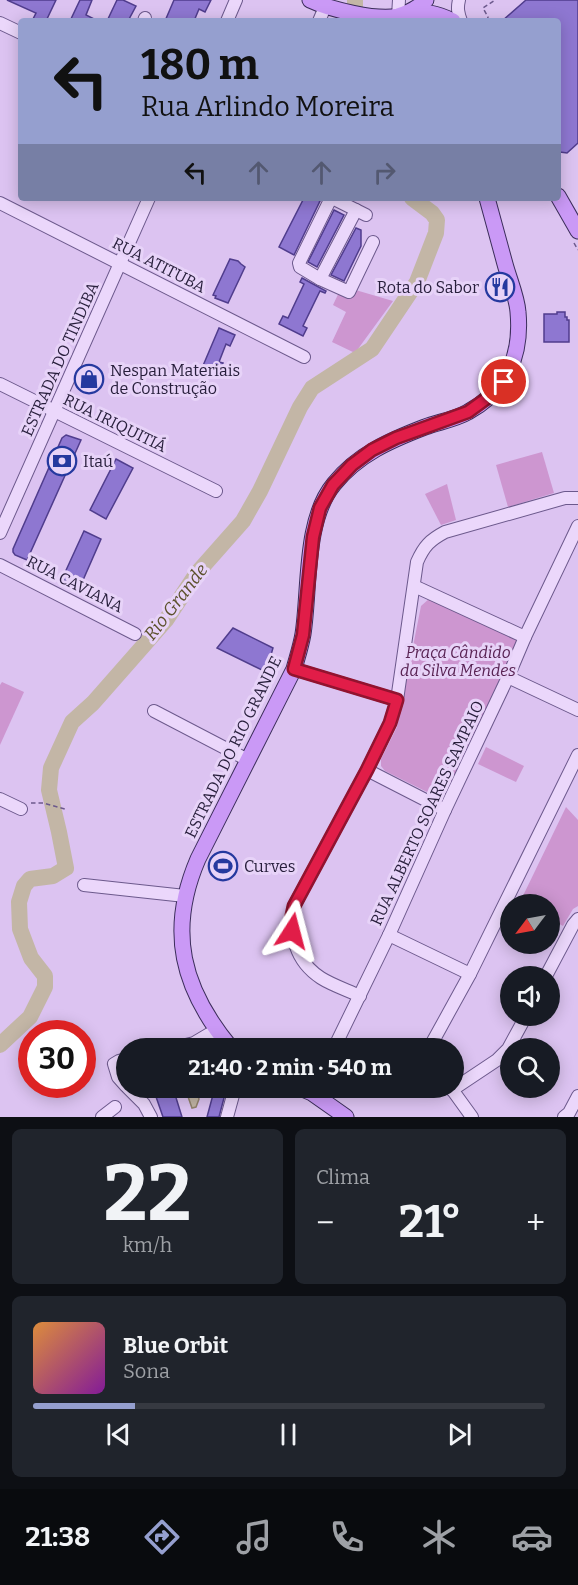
<!DOCTYPE html>
<html lang="pt">
<meta charset="utf-8">
<style>
body{margin:0;font-family:Bitter,serif;background:#20242c;color:#f1f3f6;height:100vh;display:flex;flex-direction:column;font-size:22px;white-space:nowrap}
*{box-sizing:border-box;margin:0}
p{font-size:20px;color:#9ea1a6}
.icon{flex:none;width:33px;height:33px;fill:none;stroke:currentColor;stroke-width:2;stroke-linecap:round;stroke-linejoin:round}
.map{position:relative;height:1117px;overflow:hidden}
.sheet{display:flex;flex-direction:column;gap:12px;padding:12px;background:#0d0f14;flex:1}
.sheet>*{flex:none}
.banner{position:absolute;left:18px;top:18px;width:543px;height:183px;border-radius:6px;box-shadow:0 3px 15px #0003;background:#959fcf;color:#111;overflow:hidden}
.needle{width:39px;rotate:238deg}
.controls{position:absolute;left:500px;top:894px;display:grid;gap:12px}
.controls a{display:grid;place-items:center;width:60px;height:60px;border-radius:50%;background:#171b24;box-shadow:0 3px 15px #0003;font-size:30px}
.speed{position:absolute;left:18px;top:1020px;display:flex;gap:12px;font-size:30px;font-weight:700;text-align:center}
.speed>*{display:grid;place-content:center;width:78px;height:78px;border-radius:50%;background:#171b24;box-shadow:0 3px 15px #0003;line-height:1}
.speed .limit{border:9px solid #d22;background:#fff;color:#111}
.pin{position:absolute;display:grid;place-items:center;width:51px;height:51px;color:#fff;margin:-26px;border:3px solid #fff;border-radius:50%;box-shadow:0 2px 6px #0007}
.me{position:absolute;width:66px;margin:-33px;rotate:9deg;stroke-linejoin:round;filter:drop-shadow(0 0 4px #0008)}
.turn{display:flex;align-items:center;gap:21px;height:126px;padding:0 24px;font-size:27px}
.turn .icon{width:78px;height:78px;stroke-width:2.5}
.turn b{display:block;font-size:42px;line-height:51px}
.lanes{display:flex;align-items:center;height:57px;padding:0 24px;background:#0003;justify-content:center;gap:30px;direction:ltr}
.lanes .off{opacity:.35}
.big{font-size:45px;font-weight:700;line-height:1.1}
.sheet .card{flex:1;display:flex;flex-direction:column;justify-content:center;gap:9px;min-width:0;padding:0 21px;border-radius:9px;background:#20242c}
.sheet .dial{align-items:center;gap:0}
.dial b{font-size:78px;line-height:1}
.song{display:flex;align-items:center;gap:18px}
.cover{width:72px;height:72px;border-radius:9px;background:linear-gradient(135deg,hsl(30 70% 55%),hsl(290 70% 35%))}
.played{height:6px;border-radius:3px;background:linear-gradient(90deg,#959fcf 20%,#363941 20%)}
.keys{display:flex;justify-content:space-around;direction:ltr}
.heat{display:flex;justify-content:space-between;align-items:center;font-size:33px;direction:ltr}
.sheet .tiles{flex:1;display:grid;gap:12px;grid-template-columns:1fr 1fr}
.card:last-child{grid-column:span 2}
.trip{position:absolute;left:116px;top:1038px;width:348px;height:60px;border-radius:30px;background:#171b24;box-shadow:0 3px 15px #0003;font-weight:700;line-height:60px;text-align:center}
.tabs{display:flex;height:96px;justify-content:space-around;align-items:center;background:#090b0e;color:#9ea1a6}
.tabs .icon{width:42px;height:42px}
.tabs .selected{color:#959fcf}
.tabs b{font-size:27px;color:#f1f3f6}
.map>svg:first-child{display:block}
.green{fill:#cd96d0}
.water{fill:#c3b6a6;stroke:#92836c;stroke-width:1.5}
.lines{fill:none;stroke-linecap:round;stroke-linejoin:round}
.river{stroke:#c3b6a6;stroke-width:16}
.building{fill:#8e77d1;stroke:#503d8d;stroke-width:1.5}
.minor-casing{stroke:#6c598c;stroke-width:14}
.major-casing{stroke:#3b2d5a;stroke-width:17}
.path{stroke:#6c598c;stroke-width:1.5;stroke-dasharray:4.5 3;stroke-linecap:butt}
.minor{stroke:#ebd7fb;stroke-width:12}
.major{stroke:#ca99f6;stroke-width:15}
.route-casing{stroke:#92132f;stroke-width:15}
.route{stroke:#e11d48;stroke-width:10}
.labels{text-anchor:middle;dominant-baseline:central;stroke-width:6;stroke-linejoin:round;paint-order:stroke}
.street-label{font-size:16px;fill:#271e3b;stroke:#e7d3f8}
.poi-label{font-size:16px;fill:#271e3b;stroke:#e7d3f8;text-anchor:start}
.park-label{font-size:16px;font-style:italic;fill:#592354;stroke:#e7d3f8}
.water-label{font-size:18px;font-style:italic;fill:#5c512c;stroke:#e7d3f8}
</style>
<div class="map">
<svg width="578" height="1117" viewBox="0 0 578 1117">
<rect width="100%" height="100%" fill="#dcc3f1"/>
<g class="green">
<polygon points="342,286 393,301 355,353 332,342 346,312 333,305"/>
<polygon points="542,452 554,493 508,507 496,465"/>
<polygon points="447,484 456,520 441,525 425,494"/>
<polygon points="430,598 513,635 517,640 518,645 444,798 439,798 385,771 381,766 381,759 397,727 421,606"/>
<polygon points="2,682 24,692 0,745 0,685"/>
<polygon points="486,747 524,766 516,782 478,764"/>
<polygon points="566,807 578,820 578,906 573,909 563,926 549,918 549,904 524,904 520,902"/>
</g>
<polygon class="water" points="185,1088 196,1088 193,1089 192,1092 198,1096 199,1099 196,1107 192,1108"/>
<g class="lines">
<g class="river">
<polyline points="355,21 355,0"/>
<polyline points="0,1045 30,1017 45,987 45,976 31,958 20,929 19,902 24,886 30,879 53,876 66,868 59,832 49,790 51,768 72,722 93,703 166,620 197,573 243,521 260,491 300,407 312,388 372,349 417,282 436,233 437,220 432,213 412,198"/>
</g>
</g>
<g class="building">
<polygon points="7,0 56,0 46,21 32,21 36,13"/>
<polygon points="80,0 92,0 86,15 98,21 70,21"/>
<polygon points="117,0 123,0 136,6 128,21 107,21"/>
<polygon points="174,0 211,0 205,12 199,9 194,21 165,21"/>
<polygon points="526,0 578,0 578,143 567,153 560,152 558,149 558,21 502,21"/>
<polygon points="304,198 315,198 320,201 294,255 279,247"/>
<polygon points="334,210 344,215 317,267 308,262"/>
<polygon points="356,228 361,230 361,246 344,281 331,275"/>
<polygon points="230,259 238,261 241,264 245,267 228,303 215,298 216,296 213,295"/>
<polygon points="302,278 326,291 325,293 320,291 303,326 307,328 303,336 279,324 283,316 288,318 304,284 300,282"/>
<polygon points="557,312 565,312 565,317 567,317 567,320 569,320 569,342 544,342 544,314 557,314"/>
<polygon points="219,328 235,335 230,346 226,344 219,362 223,363 218,375 202,368"/>
<polygon points="66,435 81,440 27,560 15,555 13,552 13,549 62,438"/>
<polygon points="116,459 133,468 106,519 90,510"/>
<polygon points="84,531 101,539 80,587 62,579"/>
<polygon points="233,628 273,648 266,672 217,648"/>
<polygon points="153,1088 173,1088 182,1117 163,1117"/>
<polygon points="214,1091 225,1094 219,1117 207,1117"/>
</g>
<g class="lines">
<g class="minor-casing">
<g id="minor">
<path d="M459 0C457 8 458 13 461 21"/>
<polyline points="398,16 399,0"/>
<polyline points="144,21 145,18"/>
<polyline points="227,21 236,0"/>
<polyline points="319,21 325,7"/>
<polyline points="0,23 21,33"/>
<polyline points="331,198 299,263 300,267 320,279 349,292 373,242"/>
<polyline points="332,198 366,215"/>
<polyline points="0,203 304,357"/>
<polyline points="320,279 356,210"/>
<polyline points="0,384 216,491"/>
<polyline points="0,533 149,198"/>
<polyline points="0,565 135,634"/>
<polyline points="414,586 525,637"/>
<polyline points="294,669 397,700"/>
<polyline points="508,677 578,710"/>
<polyline points="154,711 248,760"/>
<polyline points="367,770 445,810"/>
<polyline points="0,799 21,809"/>
<polyline points="84,885 185,896"/>
<polyline points="389,935 470,974"/>
<polyline points="546,976 573,925 578,919"/>
<path d="M360 996C347 990 332 985 321 978 295 961 289 934 294 906L367 770 390 723 397 700 417 562C424 546 430 540 445 532L565 498H578"/>
<polyline points="173,1048 194,1043 216,1030"/>
<polyline points="334,1048 389,935 445,810 508,677 525,637 578,526"/>
<polyline points="432,1048 432,1043 470,974 578,755"/>
<polyline points="126,1059 119,1061 114,1064 118,1077 126,1086"/>
<polyline points="128,1088 144,1104 151,1117"/>
<polyline points="451,1088 472,1117"/>
<polyline points="452,1090 497,1060 508,1049 526,1016"/>
<polyline points="102,1117 115,1107"/>
<polyline points="227,1117 235,1088"/>
<polyline points="564,1117 569,1113 578,1096"/>
</g>
</g>
<g class="major-casing">
<g id="major">
<path d="M310 0C329 9 377 21 398 16 408 13 419 7 426 0"/>
<path d="M408 13C426 11 436 13 453 21"/>
<polyline points="558,196 578,231"/>
<path d="M231 1048C182 989 167 931 198 859L294 669C297 658 301 646 303 634 310 589 304 520 334 484 358 454 391 440 425 427 439 422 456 419 468 412 507 391 522 355 518 312 517 297 509 279 505 264 499 242 493 220 487 198"/>
<polyline points="300,1088 312,1093 346,1117"/>
</g>
</g>
<g class="path">
<polyline points="487,21 488,17 483,8 495,0"/>
<polyline points="574,243 578,250"/>
<polyline points="31,803 43,803 65,809"/>
</g>
<use href="#minor" class="minor"/>
<use href="#major" class="major"/>
</g>
<g class="lines">
<g class="route-casing">
<polyline id="route" points="292,931 291,920 294,906 367,770 390,723 397,700 294,669 303,635 313,537 320,508 333,485 352,465 372,450 396,438 468,412 490,396 504,382"/>
</g>
<use href="#route" class="route"/>
</g>
<defs>
<g id="restaurant-ring" transform="scale(1.5)"><circle r="9.5" fill="#e7d3f8" stroke="#25399f" stroke-width="1.5"/><path d="M-5-6h1v4h1v-4h1v4h1v-4h1v5L-1.5 .5V6h-2V.5L-5-1ZM5-6V6H3V1.5H1.5Q1.5-4 5-6Z" fill="#25399f"/></g>
<g id="shop-ring" transform="scale(1.5)"><circle r="9.5" fill="#e7d3f8" stroke="#25399f" stroke-width="1.5"/><path d="M-5-2.5h2.3a2.7 3.5 0 0 1 5.4 0H5L5.5 6h-11ZM-1.5-2.5h3a1.5 2.3 0 0 0-3 0Z" fill="#25399f"/></g>
<g id="bank-ring" transform="scale(1.5)"><circle r="9.5" fill="#e7d3f8" stroke="#25399f" stroke-width="1.5"/><path d="M-6-4H6V4H-6ZM0-2.3a2.3 2.3 0 1 0 0 4.6a2.3 2.3 0 1 0 0-4.6Z" fill="#25399f"/></g>
<g id="stadium-ring" transform="scale(1.5)"><circle r="9.5" fill="#e7d3f8" stroke="#25399f" stroke-width="1.5"/><path d="M0-5a6.5 5 0 1 0 0 10a6.5 5 0 1 0 0-10ZM-3.5-1.8h7v3.6h-7Z" fill="#25399f"/></g>
</defs>
<g fill-rule="evenodd">
<use href="#restaurant-ring" x="500" y="287"/>
<use href="#shop-ring" x="89" y="379"/>
<use href="#bank-ring" x="62" y="461"/>
<use href="#stadium-ring" x="223" y="866"/>
</g>
<g class="labels">
<g class="street-label">
<text transform="translate(159 265) rotate(27)">RUA ATITUBA</text>
<text transform="translate(60 359) rotate(-66)">ESTRADA DO TINDIBA</text>
<text transform="translate(115 423) rotate(26)">RUA IRIQUITIÁ</text>
<text transform="translate(75 584) rotate(27)">RUA CAVIANA</text>
<text transform="translate(233 747) rotate(-64)">ESTRADA DO RIO GRANDE</text>
<text transform="translate(427 813) rotate(-65)">RUA ALBERTO SOARES SAMPAIO</text>
</g>
<g class="poi-label">
<text x="479" y="287" text-anchor="end">Rota do Sabor</text>
<text x="110" y="370">Nespan Materiais<tspan x="110" dy="18">de Construção</tspan></text>
<text x="83" y="461">Itaú</text>
<text x="244" y="866">Curves</text>
</g>
<g class="park-label">
<text x="458" y="652">Praça Cândido<tspan x="458" dy="18">da Silva Mendes</tspan></text>
</g>
<g class="water-label">
<text transform="translate(176 602) rotate(-52)">Rio Grande</text>
</g>
</g>
</svg>
<div class="controls">
<a><svg class="needle" viewBox="-14 -14 28 28"><path d="M0-13l5 13h-10z" fill="#e53935"/><path d="M0 13l5-13h-10z" fill="#9ea1a6"/></svg></a>
<a><svg class="icon" aria-label="sound" viewBox="0 0 24 24"><path d="M4 9h4l5-4v14l-5-4H4zM17 9q2 3 0 6"/></svg></a>
<a><svg class="icon" aria-label="search" viewBox="0 0 24 24"><circle cx="10" cy="10" r="6"/><path d="M15 15l6 6"/></svg></a>
</div>
<div class="speed"><div class="limit">30</div></div>
<div class="pin" style="left:504px;top:382px;background:#d93025"><svg class="icon" aria-label="arrive" viewBox="0 0 24 24"><path d="M6 21V4h12l-3 4 3 4H6"/></svg></div>
<svg class="me" style="left:292px;top:931px" viewBox="-20 -20 40 40"><path d="M0-17L14 15 0 8-14 15z" fill="#e11d48" stroke="#fff" stroke-width="4"/></svg>
<div class="trip">21:40 · 2 min · 540 m</div>
<div class="banner">
<div class="turn"><svg class="icon" aria-label="left" viewBox="0 0 24 24"><path d="M17 20v-9H6M10 6l-5 5 5 5"/></svg><div><b>180 m</b>Rua Arlindo Moreira</div></div>
<div class="lanes"><svg class="icon" aria-label="left" viewBox="0 0 24 24"><path d="M17 20v-9H6M10 6l-5 5 5 5"/></svg><svg class="icon off" aria-label="ahead" viewBox="0 0 24 24"><path d="M12 20V5M6 11l6-6 6 6"/></svg><svg class="icon off" aria-label="ahead" viewBox="0 0 24 24"><path d="M12 20V5M6 11l6-6 6 6"/></svg><svg class="icon off" aria-label="right" viewBox="0 0 24 24"><path d="M7 20v-9h11M14 6l5 5-5 5"/></svg></div>
</div>
</div>
<section class="sheet">
<div class="tiles">
<div class="card dial"><b>22</b><p>km/h</p></div>
<div class="card"><p>Clima</p>
<div class="heat"><a>−</a><b class="big">21°</b><a>+</a></div>
</div>
<div class="card">
<div class="song"><i class="cover"></i><div><b>Blue Orbit</b><p>Sona</p></div></div>
<div class="played"></div>
<div class="keys"><svg class="icon" aria-label="previous" viewBox="0 0 24 24"><path d="M18 5L8 12l10 7zM5 5v14"/></svg><svg class="icon" aria-label="pause" viewBox="0 0 24 24"><path d="M8 5v14M16 5v14"/></svg><svg class="icon" aria-label="next" viewBox="0 0 24 24"><path d="M6 5l10 7-10 7zM19 5v14"/></svg></div>
</div>
</div>
</section>
<nav class="tabs">
<b>21:38</b>
<svg class="icon selected" aria-label="directions" viewBox="0 0 24 24"><path d="M12 3l9 9-9 9-9-9zM9 14v-3h6M13 9l2 2-2 2"/></svg>
<svg class="icon" aria-label="music" viewBox="0 0 24 24"><path d="M9 18V5l10-2v13"/><circle cx="6" cy="18" r="3"/><circle cx="16" cy="16" r="3"/></svg>
<svg class="icon" aria-label="phone" viewBox="0 0 24 24"><path d="M5 4h4l2 5-3 2q2 4 5 5l2-3 5 2v4C11 20 4 13 5 4z"/></svg>
<svg class="icon" aria-label="climate" viewBox="0 0 24 24"><path d="M12 3v18M4 7l16 10M4 17L20 7"/></svg>
<svg class="icon" aria-label="car" viewBox="0 0 24 24"><path d="M5 17H2v-5l4-1 3-4h7l3 4 3 1v5h-3M9 17h6M6 11h13"/><circle cx="7" cy="17" r="2"/><circle cx="17" cy="17" r="2"/></svg>
</nav>
